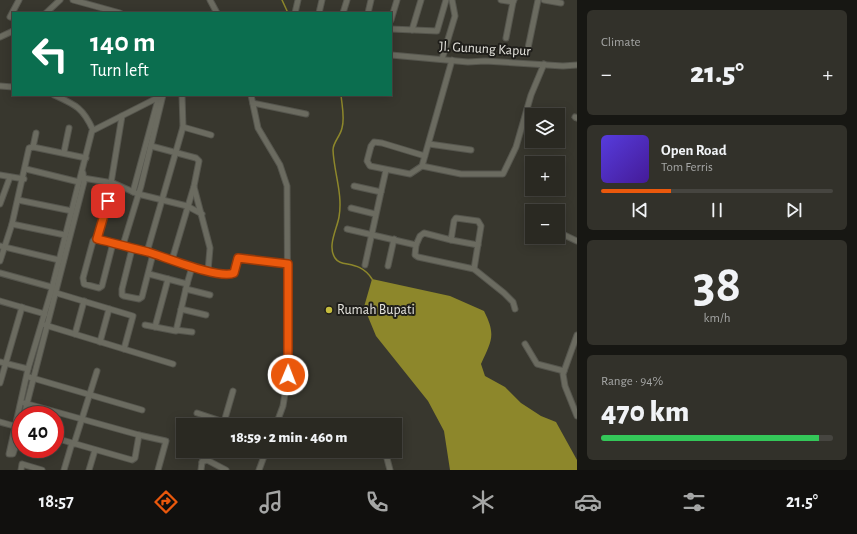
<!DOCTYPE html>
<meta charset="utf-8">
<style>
body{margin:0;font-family:"Alegreya Sans",sans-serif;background:#32312a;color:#f1f3f6;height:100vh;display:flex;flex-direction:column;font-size:15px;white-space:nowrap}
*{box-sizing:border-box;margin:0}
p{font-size:13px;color:#a5a6a5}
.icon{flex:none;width:22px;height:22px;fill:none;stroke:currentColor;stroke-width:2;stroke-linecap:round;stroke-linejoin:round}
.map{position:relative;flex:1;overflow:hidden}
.panel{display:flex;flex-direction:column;gap:10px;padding:10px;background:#171713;width:280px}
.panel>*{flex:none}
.top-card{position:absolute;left:12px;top:12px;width:380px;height:84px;border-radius:0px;box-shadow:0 2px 10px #0003,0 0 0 1px #464540;background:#0b6e4f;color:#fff;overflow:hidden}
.fabs{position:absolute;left:525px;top:108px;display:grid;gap:8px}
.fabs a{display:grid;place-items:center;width:40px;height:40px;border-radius:0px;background:#2a2922;box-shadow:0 2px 10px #0003,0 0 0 1px #464540;font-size:20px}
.speed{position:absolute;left:12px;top:406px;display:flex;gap:8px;font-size:20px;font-weight:700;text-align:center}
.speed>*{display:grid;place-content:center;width:52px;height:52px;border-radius:50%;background:#2a2922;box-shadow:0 2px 10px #0003,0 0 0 1px #464540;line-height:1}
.speed .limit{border:6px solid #d22;background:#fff;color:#111}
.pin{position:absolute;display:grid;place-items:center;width:34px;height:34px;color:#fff;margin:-17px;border-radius:8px;box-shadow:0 2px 6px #0006}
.me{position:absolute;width:44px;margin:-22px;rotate:1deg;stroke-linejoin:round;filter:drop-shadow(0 0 3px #0008)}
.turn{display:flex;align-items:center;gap:14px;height:84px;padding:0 12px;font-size:18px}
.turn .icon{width:52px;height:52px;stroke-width:2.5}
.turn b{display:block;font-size:28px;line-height:34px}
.big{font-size:30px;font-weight:800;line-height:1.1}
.panel .widget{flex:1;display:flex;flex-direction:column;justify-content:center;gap:6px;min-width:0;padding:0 14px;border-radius:6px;background:#32312a}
.panel .dial{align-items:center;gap:0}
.dial b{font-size:52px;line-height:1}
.song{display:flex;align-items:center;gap:12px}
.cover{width:48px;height:48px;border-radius:6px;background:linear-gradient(135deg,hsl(250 70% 55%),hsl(260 70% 35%))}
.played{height:4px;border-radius:2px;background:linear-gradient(90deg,#ea580c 30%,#464540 30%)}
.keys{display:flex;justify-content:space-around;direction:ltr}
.heat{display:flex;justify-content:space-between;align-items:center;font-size:22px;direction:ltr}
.charge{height:6px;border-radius:3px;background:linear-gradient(90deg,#34c759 94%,#464540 0)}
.trip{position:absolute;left:176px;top:418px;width:226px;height:40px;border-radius:0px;background:#2a2922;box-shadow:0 2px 10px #0003,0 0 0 1px #464540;font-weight:800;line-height:40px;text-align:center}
.tab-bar{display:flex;height:64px;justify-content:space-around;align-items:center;background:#11100e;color:#a5a6a5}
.tab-bar .icon{width:28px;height:28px}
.tab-bar .selected{color:#ea580c}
.tab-bar b{font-size:18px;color:#f1f3f6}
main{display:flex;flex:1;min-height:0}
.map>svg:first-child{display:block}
.water{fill:#8d872b}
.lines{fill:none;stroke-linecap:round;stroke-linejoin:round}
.stream{stroke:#8d872b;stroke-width:1.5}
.minor-casing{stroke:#56564e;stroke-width:7}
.minor{stroke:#6b6b60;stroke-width:5}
.route-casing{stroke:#983908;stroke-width:10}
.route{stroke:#ea580c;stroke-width:7}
.poi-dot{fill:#c5bc3d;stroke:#1f1e1a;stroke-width:1.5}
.labels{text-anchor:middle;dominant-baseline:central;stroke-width:4;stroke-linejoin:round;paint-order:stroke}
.street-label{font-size:14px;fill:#e4e3dd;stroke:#1f1e1a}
.poi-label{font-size:14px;fill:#e4e3dd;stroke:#1f1e1a;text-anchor:start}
</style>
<main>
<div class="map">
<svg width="577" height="470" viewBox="0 0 577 470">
<rect width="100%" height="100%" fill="#38372e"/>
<path class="water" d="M372 279 450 296 484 311C496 335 492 340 481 364L485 376 505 387 521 403 541 416 556 422 577 460V470H450L444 431 428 401 376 336 364 307Z"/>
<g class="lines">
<g class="stream">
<polyline points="282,0 288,13"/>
<path d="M341 95C342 106 345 118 342 128 340 137 333 142 333 150 334 173 343 194 339 217 337 229 327 246 335 258 341 268 359 259 372 279"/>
</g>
<g class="minor-casing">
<g id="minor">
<polyline points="73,0 120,13"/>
<polyline points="210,0 217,13"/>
<polyline points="501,0 513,2 514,0"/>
<polyline points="544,0 561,3"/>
<polyline points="46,13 60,0"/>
<polyline points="295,13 298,0"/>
<polyline points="319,13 322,0"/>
<polyline points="343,13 347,0"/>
<polyline points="368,13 371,0"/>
<polyline points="10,17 19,0"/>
<polyline points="391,20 397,0"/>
<polyline points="391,29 437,31 446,0"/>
<polyline points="412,30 421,0"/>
<polyline points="0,37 13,31"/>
<polyline points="506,38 513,2"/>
<polyline points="528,48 538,0"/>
<polyline points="391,55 468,62 485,61 563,66 577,65"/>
<polyline points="442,59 455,16 452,0"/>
<polyline points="0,86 13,87"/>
<path d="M54 95C76 105 83 108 93 130"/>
<polyline points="251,95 258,128 280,165 287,186 288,375 283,406 276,425"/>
<polyline points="253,103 306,114"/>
<polyline points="575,117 577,118"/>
<polyline points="183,127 211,135"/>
<polyline points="429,144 471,150"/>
<polyline points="151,146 196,158 199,161 194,186 172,260"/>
<polyline points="33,147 36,133"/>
<polyline points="64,152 69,128"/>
<polyline points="425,156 382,143 374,142 371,146 367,161 370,166 410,174 422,166 452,60"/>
<polyline points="422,166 461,174 503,174 516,147 531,95 544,64"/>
<polyline points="26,169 79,182"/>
<polyline points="0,175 24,179"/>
<polyline points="83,178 113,183 138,194 187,206 202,214"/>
<polyline points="111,183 122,116"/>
<polyline points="354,186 381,192 365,265"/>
<polyline points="194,187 210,248 208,271"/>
<polyline points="133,192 159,96"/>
<polyline points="381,192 386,170"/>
<polyline points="18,200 72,211"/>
<polyline points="0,204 10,177"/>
<polyline points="351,208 375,214"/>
<polyline points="12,224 65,235"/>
<polyline points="347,229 416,245 420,236 424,233 451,240 454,221 456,218 478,221 481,226 474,269"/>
<polyline points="558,232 577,241"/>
<polyline points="97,239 113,183"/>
<polyline points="451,240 478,245"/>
<path d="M113 243 102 286 99 288 84 284 83 278 93 241 95 239H97C114 243 131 248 148 252 165 257 220 280 234 273L238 258 288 264"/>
<polyline points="123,245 141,186 163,95"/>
<polyline points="416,245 415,255 418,257 474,269 504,293 513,302 515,309"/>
<polyline points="0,246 59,260"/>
<polyline points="132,249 122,289 122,295 124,296 139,299 142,297 153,254"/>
<polyline points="147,252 183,127 182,95"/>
<polyline points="0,261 12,224 29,148 33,147 86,158"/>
<polyline points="388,266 394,239"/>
<polyline points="0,273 55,288"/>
<polyline points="149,274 187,284 192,267"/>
<polyline points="186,289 210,295"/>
<polyline points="53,292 133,316 124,349"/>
<polyline points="0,301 45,314"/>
<polyline points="181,309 206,315"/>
<polyline points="45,325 173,364"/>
<polyline points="145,325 176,331 187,284"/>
<polyline points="155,327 168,279"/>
<polyline points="176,330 192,332"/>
<polyline points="75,334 84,301"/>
<polyline points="577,335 563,374 565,386 577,416"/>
<polyline points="100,342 109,309"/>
<polyline points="525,344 537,364 564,371"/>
<polyline points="0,362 28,369"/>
<polyline points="29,377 142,410"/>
<polyline points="0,383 22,307"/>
<polyline points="24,403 139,435 166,441 158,470"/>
<polyline points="197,413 224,422"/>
<polyline points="24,415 84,182 83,173"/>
<polyline points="0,422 18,427"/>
<polyline points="233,425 224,422 233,391"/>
<polyline points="21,429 13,454 9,454 28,369 51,292 92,131 163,95"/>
<polyline points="55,438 132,460 135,458 139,435"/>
<polyline points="74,444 97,371"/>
<polyline points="385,451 390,470"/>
<polyline points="202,462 207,451"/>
<polyline points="21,470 22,464 42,470"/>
<polyline points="64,470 72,443"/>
<polyline points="89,470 95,450"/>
<polyline points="201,470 202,462 207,460 226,470"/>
<polyline points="259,470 266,451"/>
</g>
</g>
<use href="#minor" class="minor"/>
</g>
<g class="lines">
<g class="route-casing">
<path id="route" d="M108 201 97 239C114 243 131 248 148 252 165 257 220 280 234 273L238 258 288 264V375"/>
</g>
<use href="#route" class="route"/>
</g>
<circle class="poi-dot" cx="329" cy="310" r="4"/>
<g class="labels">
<g class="street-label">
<text transform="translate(485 49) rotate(3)">Jl. Gunung Kapur</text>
</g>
<g class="poi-label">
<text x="337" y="310">Rumah Bupati</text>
</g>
</g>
</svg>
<div class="fabs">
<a><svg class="icon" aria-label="layers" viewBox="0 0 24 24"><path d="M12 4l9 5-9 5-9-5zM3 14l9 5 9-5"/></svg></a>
<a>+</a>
<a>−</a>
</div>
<div class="speed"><div class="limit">40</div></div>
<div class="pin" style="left:108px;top:201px;background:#d93025"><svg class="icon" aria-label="arrive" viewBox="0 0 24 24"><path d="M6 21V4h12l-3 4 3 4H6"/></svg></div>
<svg class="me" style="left:288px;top:375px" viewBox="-20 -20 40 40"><circle r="17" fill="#ea580c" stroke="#fff" stroke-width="3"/><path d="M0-11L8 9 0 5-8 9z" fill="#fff"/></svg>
<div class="trip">18:59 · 2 min · 460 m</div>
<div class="top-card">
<div class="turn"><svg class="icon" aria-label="left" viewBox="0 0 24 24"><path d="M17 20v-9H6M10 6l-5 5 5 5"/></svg><div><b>140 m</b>Turn left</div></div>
</div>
</div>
<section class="panel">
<div class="widget"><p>Climate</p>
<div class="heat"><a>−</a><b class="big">21.5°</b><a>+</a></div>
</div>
<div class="widget">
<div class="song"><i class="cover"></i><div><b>Open Road</b><p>Tom Ferris</p></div></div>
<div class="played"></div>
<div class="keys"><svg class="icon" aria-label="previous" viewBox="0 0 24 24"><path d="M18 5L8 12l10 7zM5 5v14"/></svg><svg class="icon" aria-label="pause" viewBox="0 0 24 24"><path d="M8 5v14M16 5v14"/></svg><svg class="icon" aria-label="next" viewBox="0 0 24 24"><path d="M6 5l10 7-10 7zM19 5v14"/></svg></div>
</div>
<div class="widget dial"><b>38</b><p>km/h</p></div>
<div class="widget"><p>Range · 94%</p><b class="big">470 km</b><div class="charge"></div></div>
</section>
</main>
<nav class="tab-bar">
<b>18:57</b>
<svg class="icon selected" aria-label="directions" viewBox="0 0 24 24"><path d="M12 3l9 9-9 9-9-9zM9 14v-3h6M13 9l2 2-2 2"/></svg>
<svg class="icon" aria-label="music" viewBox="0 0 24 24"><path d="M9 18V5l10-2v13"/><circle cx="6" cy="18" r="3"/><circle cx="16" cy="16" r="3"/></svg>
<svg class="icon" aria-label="phone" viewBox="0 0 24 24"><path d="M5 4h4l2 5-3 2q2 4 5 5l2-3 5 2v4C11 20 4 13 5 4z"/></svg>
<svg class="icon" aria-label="climate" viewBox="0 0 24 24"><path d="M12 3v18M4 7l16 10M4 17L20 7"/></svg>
<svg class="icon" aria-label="car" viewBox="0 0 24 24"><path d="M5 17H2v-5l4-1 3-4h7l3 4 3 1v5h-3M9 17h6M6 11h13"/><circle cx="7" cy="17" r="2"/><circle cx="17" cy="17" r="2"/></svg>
<svg class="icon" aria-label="filters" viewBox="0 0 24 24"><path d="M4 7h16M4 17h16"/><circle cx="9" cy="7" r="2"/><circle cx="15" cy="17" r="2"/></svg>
<b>21.5°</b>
</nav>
